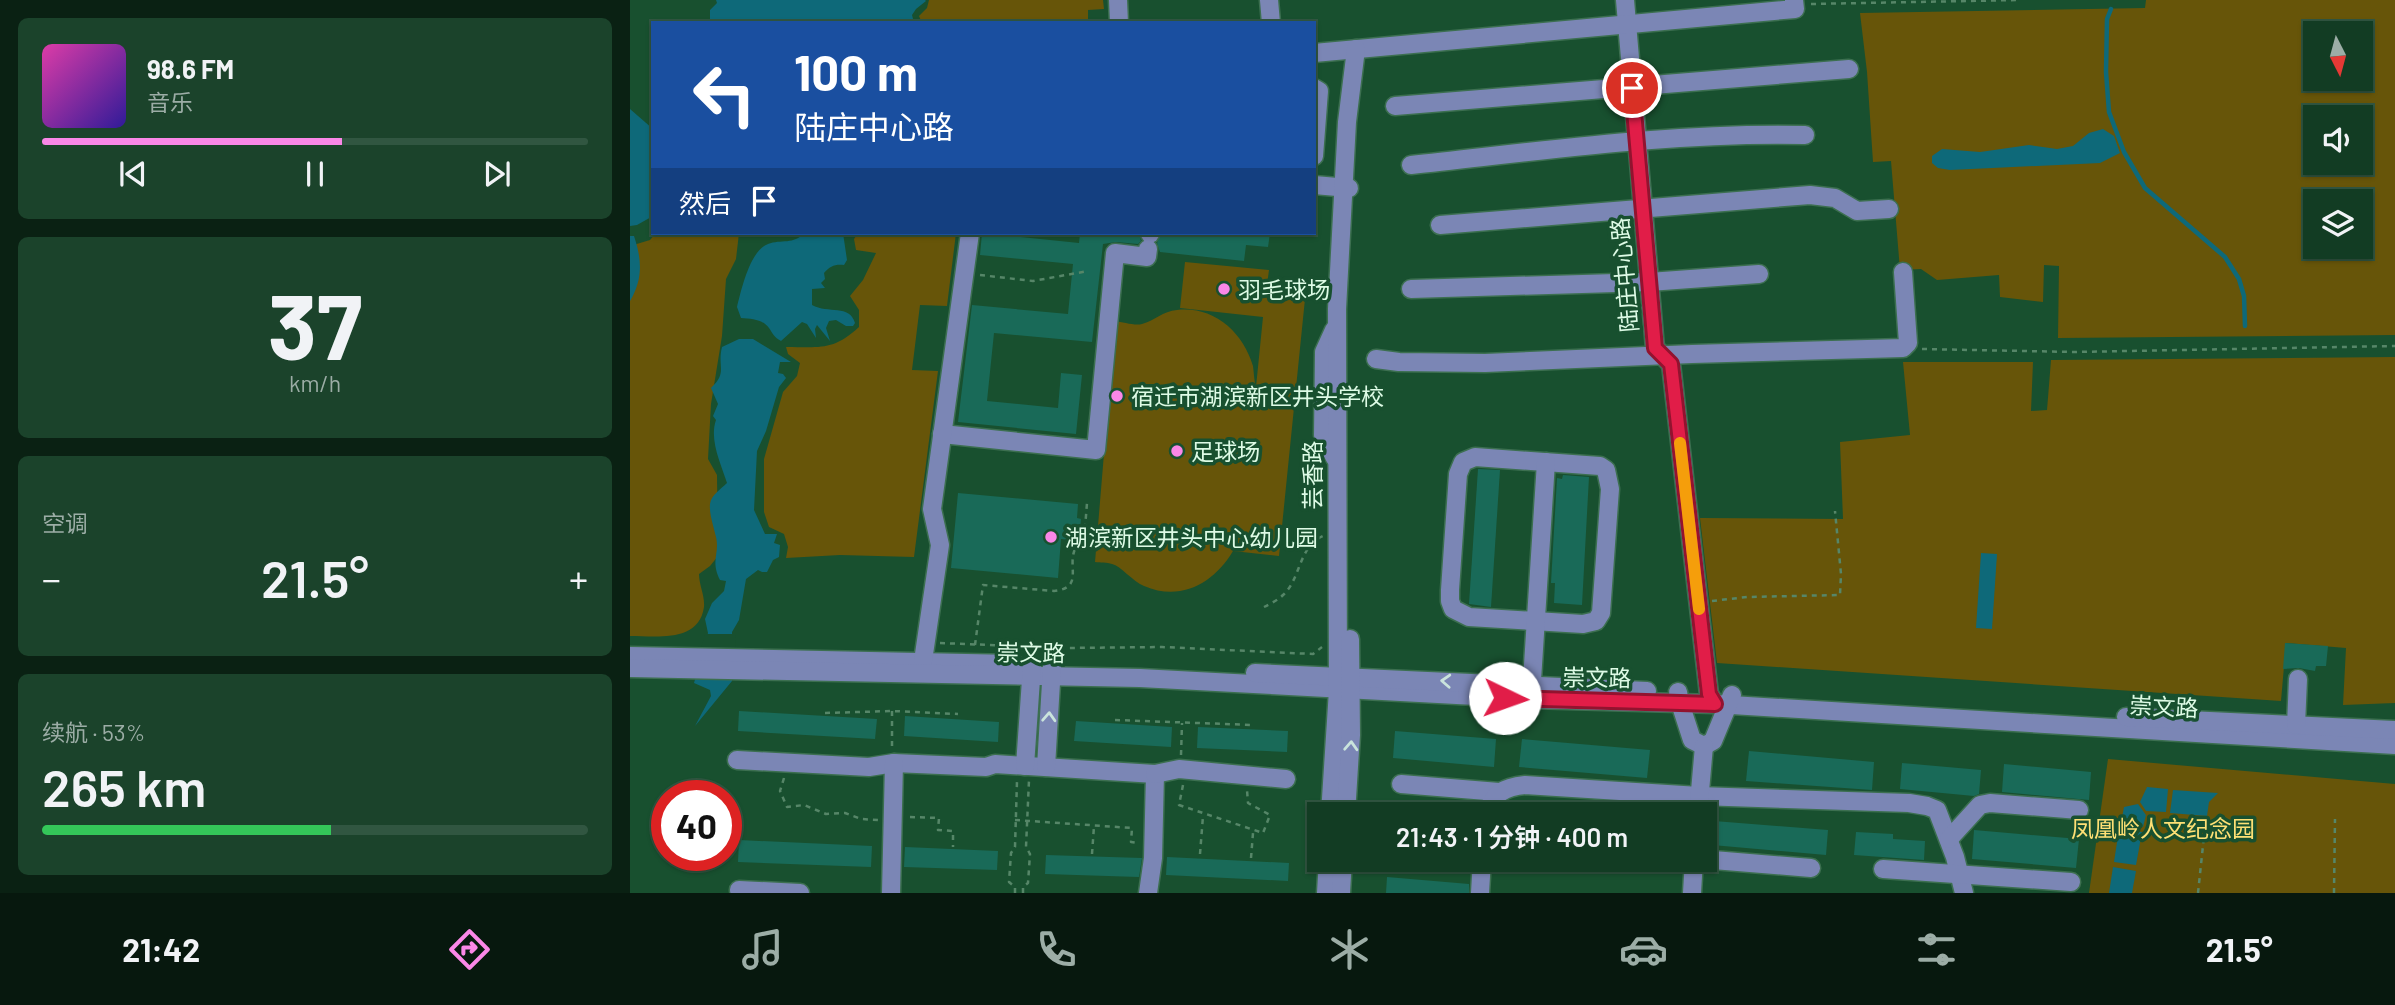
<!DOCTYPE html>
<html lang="zh">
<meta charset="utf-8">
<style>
body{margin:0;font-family:Barlow,"Noto Sans SC",sans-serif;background:#1b432b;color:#f1f3f6;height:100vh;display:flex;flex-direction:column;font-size:26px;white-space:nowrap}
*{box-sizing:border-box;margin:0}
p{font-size:23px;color:#9cada6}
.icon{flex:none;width:38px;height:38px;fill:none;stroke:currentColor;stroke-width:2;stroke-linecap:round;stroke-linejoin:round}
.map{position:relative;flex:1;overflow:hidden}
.sheet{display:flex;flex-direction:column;gap:18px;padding:18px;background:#0a2113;width:630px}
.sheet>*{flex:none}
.top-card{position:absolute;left:21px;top:21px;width:665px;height:214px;border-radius:0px;box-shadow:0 2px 5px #0004,0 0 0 2px #315641;background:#1a4fa0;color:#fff;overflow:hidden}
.needle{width:46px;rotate:174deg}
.fabs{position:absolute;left:1673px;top:21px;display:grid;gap:14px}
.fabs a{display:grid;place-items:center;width:70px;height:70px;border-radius:0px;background:#123c23;box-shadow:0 2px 5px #0004,0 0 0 2px #315641;font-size:35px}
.speed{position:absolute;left:21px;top:780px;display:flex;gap:14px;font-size:35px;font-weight:700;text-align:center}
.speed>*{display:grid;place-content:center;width:91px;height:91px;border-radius:50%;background:#123c23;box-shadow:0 2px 5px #0004,0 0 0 2px #315641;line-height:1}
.speed .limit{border:10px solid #d22;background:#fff;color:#111}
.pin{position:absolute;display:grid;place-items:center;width:60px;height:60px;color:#fff;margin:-30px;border:4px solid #fff;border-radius:50%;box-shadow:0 2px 7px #0007}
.me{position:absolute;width:77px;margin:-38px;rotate:93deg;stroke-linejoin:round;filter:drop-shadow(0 0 5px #0008)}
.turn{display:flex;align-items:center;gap:24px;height:147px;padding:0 28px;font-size:32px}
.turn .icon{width:91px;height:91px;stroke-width:2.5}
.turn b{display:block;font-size:49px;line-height:60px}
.then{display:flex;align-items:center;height:66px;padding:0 28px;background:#0003;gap:14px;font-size:26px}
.big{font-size:52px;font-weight:600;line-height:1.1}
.sheet .tile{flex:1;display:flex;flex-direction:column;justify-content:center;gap:10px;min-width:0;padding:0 24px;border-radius:10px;background:#1b432b}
.sheet .dial{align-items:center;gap:0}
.dial b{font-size:91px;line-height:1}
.song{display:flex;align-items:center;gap:21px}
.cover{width:84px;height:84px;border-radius:10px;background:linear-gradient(135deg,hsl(320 70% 55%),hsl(250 70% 35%))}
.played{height:7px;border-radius:4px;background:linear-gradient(90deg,#fa87e7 55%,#315641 55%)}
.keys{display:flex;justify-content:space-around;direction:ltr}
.heat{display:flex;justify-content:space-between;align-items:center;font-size:38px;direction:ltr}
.charge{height:10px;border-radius:5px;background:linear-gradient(90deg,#34c759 53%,#315641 0)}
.trip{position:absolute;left:677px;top:802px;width:410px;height:70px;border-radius:0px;background:#123c23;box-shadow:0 2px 5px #0004,0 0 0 2px #315641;font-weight:600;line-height:70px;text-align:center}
.menu{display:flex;height:112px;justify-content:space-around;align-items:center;background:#07180e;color:#9cada6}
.menu .icon{width:49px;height:49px}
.menu .selected{color:#fa87e7}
.menu b{font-size:32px;color:#f1f3f6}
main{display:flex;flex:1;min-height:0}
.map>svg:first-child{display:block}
.green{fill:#675509;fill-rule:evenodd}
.water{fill:#0e6979}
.pier{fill:#18502f}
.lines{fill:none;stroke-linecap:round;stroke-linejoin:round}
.stream{stroke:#0e6979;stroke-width:4.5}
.building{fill:#196a58}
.minor-casing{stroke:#3c6f50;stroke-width:21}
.path{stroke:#568668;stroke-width:2.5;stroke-dasharray:5 5;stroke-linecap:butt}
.minor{stroke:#7b86b5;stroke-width:18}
.oneway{stroke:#cae4dc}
.route-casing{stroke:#92132f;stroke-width:18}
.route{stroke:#e11d48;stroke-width:12}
.slow{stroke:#f59e0b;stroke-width:12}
.poi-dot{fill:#fa87e7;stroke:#18502f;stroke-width:2.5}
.labels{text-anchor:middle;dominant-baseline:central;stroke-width:7;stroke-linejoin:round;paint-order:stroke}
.street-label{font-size:23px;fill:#defbe6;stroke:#18502f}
.poi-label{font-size:23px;fill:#defbe6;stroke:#18502f;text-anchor:start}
.park-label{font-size:23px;fill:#fee075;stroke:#18502f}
</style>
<main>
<section class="sheet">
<div class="tile">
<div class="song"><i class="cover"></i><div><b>98.6 FM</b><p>音乐</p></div></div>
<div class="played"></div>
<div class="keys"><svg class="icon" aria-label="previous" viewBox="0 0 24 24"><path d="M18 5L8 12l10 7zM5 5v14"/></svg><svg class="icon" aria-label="pause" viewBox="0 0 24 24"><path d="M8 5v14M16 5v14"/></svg><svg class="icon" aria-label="next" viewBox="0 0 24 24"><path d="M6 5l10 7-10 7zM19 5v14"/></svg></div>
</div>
<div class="tile dial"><b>37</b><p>km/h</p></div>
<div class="tile"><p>空调</p>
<div class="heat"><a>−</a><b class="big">21.5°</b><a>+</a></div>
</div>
<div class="tile"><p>续航 · 53%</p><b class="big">265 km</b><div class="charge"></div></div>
</section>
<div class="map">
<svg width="1765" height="893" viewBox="0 0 1765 893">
<rect width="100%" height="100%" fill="#18502f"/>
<g class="green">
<polygon points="299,0 473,0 474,9 458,10 458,23 292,23 289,16 297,8"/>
<path d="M1516 0H1765V335L1428 338 1429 266 1414 265 1413 302 1370 297 1369 275 1307 280 1291 269 1270 270 1261 161 1243 162 1237 72 1230 13 1515 8ZM1685 33H1731V79H1685ZM1685 117H1731V163H1685ZM1685 201H1731V247H1685Z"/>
<path d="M26 233H109L106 259 96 279 92 336 81 404 78 459 87 475 88 556 80 566 69 574C69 585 75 596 74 607 69 643 26 636 0 636V246L20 240Z"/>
<path d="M228 233H326L317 306 290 305 282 370 308 371 284 557 210 555 156 558 158 547 154 534 139 527 134 512V459L153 392 167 376 170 363 158 354 156 347C190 347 203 351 229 327V310L220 296 233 280 246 253 226 250 224 239Z"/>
<path d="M555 262 639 270 637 285 676 289 649 556 603 551C584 583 551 602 514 586 502 581 491 566 482 564 477 562 470 563 465 562L485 321C493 322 505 326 512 324 524 321 533 311 547 310 584 306 613 332 623 366 624 373 624 381 626 387L633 317 550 308Z"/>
<polygon points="1765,357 1765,703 1713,705 1716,648 1656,643 1651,701 1087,663 1070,518 1213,519 1210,442 1280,435 1273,362 1403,362 1401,411 1417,410 1421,360"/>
<polygon points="1478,759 1765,784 1765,893 1459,893"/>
</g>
<g class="water">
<polygon points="86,0 295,0 296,1 286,9 282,15 284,23 80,23 80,10 87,3"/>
<polygon points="0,109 23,129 23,216 7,225 0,226"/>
<polygon points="1473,129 1484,136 1490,153 1470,163 1320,170 1308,168 1302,163 1302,156 1312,149 1350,152 1399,145 1427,149 1443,146 1459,133"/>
<path d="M174 233H213L217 260 214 265C205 264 200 266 194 273L195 279 191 283 195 288 182 289V305C198 314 220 304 225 323L223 326H216L206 320 199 321 196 328 200 341 187 325 185 329 186 338 177 324 172 322 151 341C144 337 143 334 139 328 132 319 122 319 111 318L107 307C111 291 120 250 138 244 151 239 164 245 174 233Z"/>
<path d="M0 236H4C12 260 13 279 0 301Z"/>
<path d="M109 339H123L161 362H150L148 373 153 374 156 378 149 387 136 431 127 451 124 510 135 534H147L144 543 150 545 149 557 143 560 137 572H132L128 570 116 579 109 620 102 632V681L65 726 81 696 80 690 64 683 78 633 75 619 82 603 94 591 96 581 90 580C80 560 90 554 86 537 84 528 79 514 80 504 81 495 91 489 97 483 91 464 79 440 86 420L83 416 88 404 81 388C98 372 87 367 92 347Z"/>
<polygon points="1351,553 1367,554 1362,629 1346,628"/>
<polygon points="1517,787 1538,789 1536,812 1516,811 1510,802"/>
<polygon points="1543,790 1588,793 1579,802 1577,816 1540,813"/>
<polygon points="1508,804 1516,815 1513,827 1491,823 1494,807"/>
<polygon points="1489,829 1512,832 1506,865 1484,862"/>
<polygon points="1483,867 1506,871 1502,893 1479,893"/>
</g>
<polygon class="pier" points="75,634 105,634 106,675 64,674"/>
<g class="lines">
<polyline class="stream" points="1481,9 1477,19 1476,72 1479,112 1494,152 1515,188 1595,257 1609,279 1614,296 1615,326"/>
</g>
<g class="building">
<polygon points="352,233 373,233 372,235 449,243 450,233 509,233 511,241 508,244 486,242 473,244 462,342 364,333 357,401 428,408 431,373 452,375 446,434 328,422 342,305 438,314 443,264 350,255"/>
<polygon points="531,233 640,233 638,247 616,245 614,261 530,252 527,243"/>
<polygon points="848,469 870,470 861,607 839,604"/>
<polygon points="933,475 959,477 952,605 924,603 925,583 921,583 927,478 932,479"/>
<polygon points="328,493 448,504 447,518 451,519 449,541 431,539 428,578 321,568"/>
<polygon points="1655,643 1698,646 1696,666 1686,666 1685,671 1669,668 1653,669"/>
<polygon points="109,711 247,719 245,739 108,731"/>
<polygon points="275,716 369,722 368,742 274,736"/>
<polygon points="446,721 542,727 541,747 444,741"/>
<polygon points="568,727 658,731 657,752 567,748"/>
<polygon points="765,731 866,739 864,767 763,758"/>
<polygon points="892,739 1020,750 1017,778 889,767"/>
<polygon points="1119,751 1244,762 1242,790 1116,781"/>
<polygon points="1272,763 1351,770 1349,794 1344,796 1270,789"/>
<polygon points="1374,764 1461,772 1459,800 1372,792"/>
<polygon points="1084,821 1198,830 1196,855 1082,845"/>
<polygon points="1344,830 1449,839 1446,868 1342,859"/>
<polygon points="1226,832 1263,834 1263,839 1295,841 1294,860 1224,855"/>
<polygon points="109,840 242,846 241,867 108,862"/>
<polygon points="275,847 368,851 367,870 274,867"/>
<polygon points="416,855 512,858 509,877 415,874"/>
<polygon points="537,857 659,863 658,881 536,875"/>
<polygon points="757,877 839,884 839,893 756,893"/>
</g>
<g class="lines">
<g class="minor-casing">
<g id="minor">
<polyline points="488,0 489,23"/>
<polyline points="639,0 641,23"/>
<polyline points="995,0 1025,348 1041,364 1079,694 1085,704"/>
<polyline points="684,53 1165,9 1164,0"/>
<polyline points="684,88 689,91 684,156"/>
<polyline points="765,106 1219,69"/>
<path d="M781 165C912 151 1044 132 1175 135"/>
<polyline points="684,185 719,188"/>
<polyline points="810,225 1180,195 1205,198 1227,211 1259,209"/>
<polyline points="520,234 520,233"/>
<polyline points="781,289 1019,282 1129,274"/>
<polyline points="704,330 694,352 693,435 705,458"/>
<polyline points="746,359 769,362 855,363 1062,354 1273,348 1278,343 1273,272"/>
<polyline points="312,434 466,450 485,253 517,257 518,249"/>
<polygon points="845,457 970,466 976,470 980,489 971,613 966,621 953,624 839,617 823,609 820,601 820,590 828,474 833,462"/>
<polyline points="0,656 384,664"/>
<polyline points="293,661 310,545 302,509 340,233"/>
<polyline points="0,668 510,678 900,699 1085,704 1765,745"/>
<polyline points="625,673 1017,691"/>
<polyline points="1048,692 1050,703 1062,740 1074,746 1083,741 1102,695"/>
<polyline points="901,696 916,462"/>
<polyline points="1496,717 1765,730"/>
<polyline points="1666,725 1668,679"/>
<polyline points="107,760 239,767 264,763 356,767 365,764 525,774 523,858 518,893"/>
<polyline points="395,766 402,665"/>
<polyline points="416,767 422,666"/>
<polyline points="525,774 549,769 656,779"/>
<polyline points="771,784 869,792"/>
<polyline points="700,814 708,690 707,309 717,122 726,49"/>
<polyline points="716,814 721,735 720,639"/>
<path d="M856 814C864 793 874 787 895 785L1069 796 1279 803 1297 806 1307 810 1325 857 1334 893"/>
<polyline points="1068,814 1074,746"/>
<polyline points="1319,839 1350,805 1360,803 1449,810"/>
<polyline points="1071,859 1181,868"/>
<polyline points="1253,869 1441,882"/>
<polyline points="109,890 170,893"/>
<polyline points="261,893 264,763"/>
<polyline points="696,893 698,859"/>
<polyline points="711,893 713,859"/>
<polyline points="850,893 852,859"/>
<polyline points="1062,893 1064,859"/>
</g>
</g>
<g class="path">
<polyline points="1181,4 1390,0"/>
<polyline points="350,275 403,281 458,271"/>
<polyline points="1292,349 1444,352 1765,346"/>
<polyline points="1082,601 1117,597 1210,595 1211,574 1205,511"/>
<path d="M634 607C640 604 648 600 653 595 671 579 668 547 693 536"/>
<polyline points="310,643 436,648 532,647 683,654 692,647"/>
<path d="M345 645 353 585 424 591C454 588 437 567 445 549 446 549 453 542 454 541L457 503"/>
<polyline points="195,713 262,711 328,714"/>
<polyline points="485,720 623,725"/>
<polyline points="262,746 262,711"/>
<polyline points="551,755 552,723"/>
<polyline points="154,778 150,791 157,807 174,805 196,814 215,813 231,819 249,820"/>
<polyline points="553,785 549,805 633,833 640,815 618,803 617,790"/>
<polyline points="280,817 309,818 308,830 323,831 323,847"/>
<polyline points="385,820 502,828 501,842 509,843"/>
<polyline points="462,854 464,826"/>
<polyline points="570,854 573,816"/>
<polyline points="621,858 623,833"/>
<polyline points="385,893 385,887 379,882 381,853 385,847 387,781"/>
<polyline points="393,893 393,887 398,883 400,854 396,847 399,780"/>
<polyline points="1568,893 1574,836"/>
<polyline points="1704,893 1705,819"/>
</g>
<use href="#minor" class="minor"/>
</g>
<defs><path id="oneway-chevron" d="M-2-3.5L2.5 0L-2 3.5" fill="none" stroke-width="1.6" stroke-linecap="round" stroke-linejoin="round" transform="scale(1.75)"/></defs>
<g class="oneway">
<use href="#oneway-chevron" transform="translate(816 681) rotate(-177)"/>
<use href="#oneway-chevron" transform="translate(419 717) rotate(-87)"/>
<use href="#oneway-chevron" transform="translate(721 746) rotate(-87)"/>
</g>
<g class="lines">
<g class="route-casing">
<polyline id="route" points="875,698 1085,704 1079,694 1041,364 1025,348 1002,88"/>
</g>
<use href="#route" class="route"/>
<polyline class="slow" points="1050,443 1069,609"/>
</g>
<g class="poi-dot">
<circle cx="594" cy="289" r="7"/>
<circle cx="487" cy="396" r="7"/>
<circle cx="547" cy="451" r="7"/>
<circle cx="421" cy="537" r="7"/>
</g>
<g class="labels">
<g class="street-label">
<text transform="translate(994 275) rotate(-95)">陆庄中心路</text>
<text transform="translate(682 475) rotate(-90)">芸香路</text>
<text transform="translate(401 652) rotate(1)">崇文路</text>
<text transform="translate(967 677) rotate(1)">崇文路</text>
<text transform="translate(1534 706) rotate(3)">崇文路</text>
</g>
<g class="poi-label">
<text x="608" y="289">羽毛球场</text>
<text x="501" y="396">宿迁市湖滨新区井头学校</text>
<text x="561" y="451">足球场</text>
<text x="435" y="537">湖滨新区井头中心幼儿园</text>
</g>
<g class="park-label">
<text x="1533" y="828">凤凰岭人文纪念园</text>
</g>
</g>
</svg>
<div class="fabs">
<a><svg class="needle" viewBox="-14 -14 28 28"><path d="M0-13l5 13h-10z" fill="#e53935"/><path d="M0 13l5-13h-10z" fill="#9cada6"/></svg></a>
<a><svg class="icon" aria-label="sound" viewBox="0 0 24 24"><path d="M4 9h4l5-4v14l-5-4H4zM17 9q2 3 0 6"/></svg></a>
<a><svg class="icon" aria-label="layers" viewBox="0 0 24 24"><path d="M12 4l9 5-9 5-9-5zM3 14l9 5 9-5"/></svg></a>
</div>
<div class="speed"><div class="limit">40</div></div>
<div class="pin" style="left:1002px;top:88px;background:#d93025"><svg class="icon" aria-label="arrive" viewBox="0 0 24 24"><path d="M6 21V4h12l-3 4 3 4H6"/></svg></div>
<svg class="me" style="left:875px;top:698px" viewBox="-20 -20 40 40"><circle r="19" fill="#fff"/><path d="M0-13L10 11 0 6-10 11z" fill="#e11d48"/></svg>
<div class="trip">21:43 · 1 分钟 · 400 m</div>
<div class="top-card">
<div class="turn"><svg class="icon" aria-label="left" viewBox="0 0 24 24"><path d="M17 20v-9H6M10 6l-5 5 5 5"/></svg><div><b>100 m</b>陆庄中心路</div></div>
<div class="then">然后<svg class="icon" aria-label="arrive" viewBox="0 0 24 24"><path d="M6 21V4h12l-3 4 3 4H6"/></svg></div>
</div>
</div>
</main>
<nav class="menu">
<b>21:42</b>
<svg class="icon selected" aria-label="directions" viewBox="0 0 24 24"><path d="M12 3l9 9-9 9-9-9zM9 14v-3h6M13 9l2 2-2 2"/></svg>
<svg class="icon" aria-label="music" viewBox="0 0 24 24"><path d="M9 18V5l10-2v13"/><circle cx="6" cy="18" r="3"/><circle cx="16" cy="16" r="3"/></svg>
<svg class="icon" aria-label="phone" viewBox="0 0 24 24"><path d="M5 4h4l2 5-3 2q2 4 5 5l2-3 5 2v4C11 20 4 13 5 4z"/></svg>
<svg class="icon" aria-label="climate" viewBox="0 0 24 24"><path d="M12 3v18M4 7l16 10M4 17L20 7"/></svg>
<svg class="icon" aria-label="car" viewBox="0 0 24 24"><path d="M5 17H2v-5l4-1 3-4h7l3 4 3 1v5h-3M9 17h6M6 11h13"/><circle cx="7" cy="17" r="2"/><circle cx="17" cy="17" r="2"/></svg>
<svg class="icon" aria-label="filters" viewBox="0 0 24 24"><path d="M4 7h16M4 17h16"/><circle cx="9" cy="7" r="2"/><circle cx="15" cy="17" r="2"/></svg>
<b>21.5°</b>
</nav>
